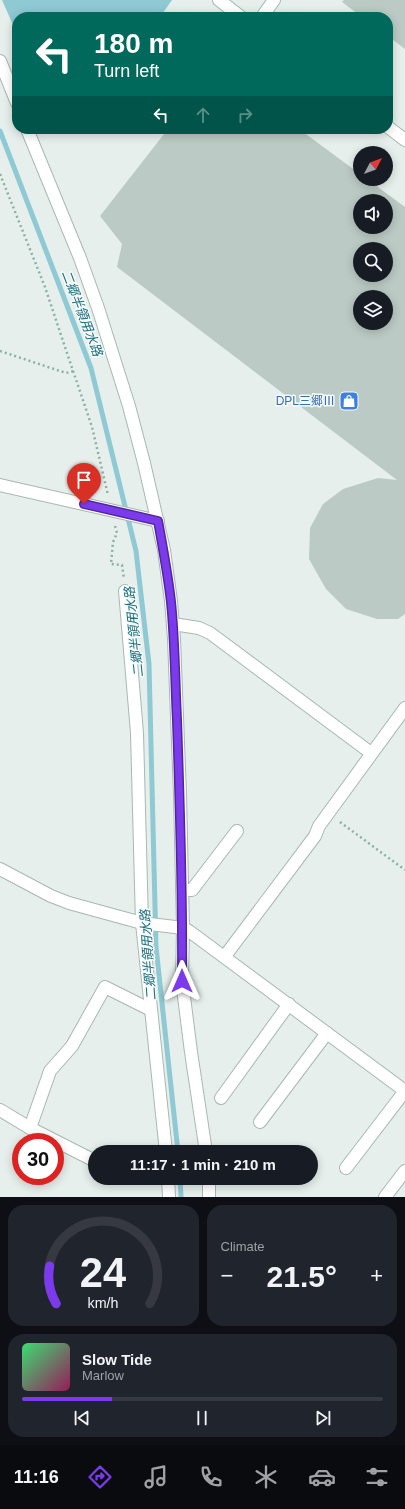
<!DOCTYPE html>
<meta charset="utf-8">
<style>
body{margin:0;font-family:Arial,"Noto Sans JP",sans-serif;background:#20242c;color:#f1f3f6;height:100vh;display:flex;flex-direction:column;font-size:15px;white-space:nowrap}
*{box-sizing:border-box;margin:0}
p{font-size:13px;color:#9ea1a6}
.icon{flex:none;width:22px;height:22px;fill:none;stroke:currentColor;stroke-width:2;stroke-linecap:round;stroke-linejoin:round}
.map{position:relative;height:1197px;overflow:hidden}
.panel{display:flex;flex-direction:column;gap:8px;padding:8px;background:#0d0f14;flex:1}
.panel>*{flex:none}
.hud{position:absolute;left:12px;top:12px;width:381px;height:122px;border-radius:16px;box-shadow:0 2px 10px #0003;background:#00695c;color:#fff;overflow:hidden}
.needle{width:26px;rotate:49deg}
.controls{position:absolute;left:353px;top:146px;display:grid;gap:8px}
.controls a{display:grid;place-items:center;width:40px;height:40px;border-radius:50%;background:#171b24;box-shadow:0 2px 10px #0003;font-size:20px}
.speed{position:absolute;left:12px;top:1133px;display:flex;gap:8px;font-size:20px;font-weight:700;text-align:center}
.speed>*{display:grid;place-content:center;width:52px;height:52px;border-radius:50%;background:#171b24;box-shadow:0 2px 10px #0003;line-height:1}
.speed .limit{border:6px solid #d22;background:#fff;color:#111}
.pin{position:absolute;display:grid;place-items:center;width:34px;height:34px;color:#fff;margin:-41px -17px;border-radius:50% 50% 50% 0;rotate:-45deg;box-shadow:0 0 4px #0007}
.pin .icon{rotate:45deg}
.me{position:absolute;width:44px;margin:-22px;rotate:0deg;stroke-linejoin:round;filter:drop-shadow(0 0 3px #0008)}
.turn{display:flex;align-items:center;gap:14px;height:84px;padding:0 16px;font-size:18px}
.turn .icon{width:52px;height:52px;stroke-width:2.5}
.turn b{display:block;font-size:28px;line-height:34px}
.lanes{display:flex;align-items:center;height:38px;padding:0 16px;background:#0003;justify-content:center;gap:20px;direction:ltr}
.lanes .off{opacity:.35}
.big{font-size:30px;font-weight:600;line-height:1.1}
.panel .tile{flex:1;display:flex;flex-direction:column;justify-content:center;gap:6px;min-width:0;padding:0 14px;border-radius:16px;background:#20242c}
.panel .dial{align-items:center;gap:0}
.dial svg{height:104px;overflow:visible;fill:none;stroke:#363941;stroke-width:7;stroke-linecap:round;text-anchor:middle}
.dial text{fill:#f1f3f6;stroke:none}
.song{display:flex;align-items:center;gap:12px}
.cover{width:48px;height:48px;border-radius:6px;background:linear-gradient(135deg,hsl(140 70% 55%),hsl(330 70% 35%))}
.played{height:4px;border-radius:2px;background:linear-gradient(90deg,#7c3aed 25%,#363941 25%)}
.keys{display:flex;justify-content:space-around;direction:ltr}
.heat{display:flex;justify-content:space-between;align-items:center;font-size:22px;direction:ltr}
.panel .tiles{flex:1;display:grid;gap:8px;grid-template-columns:1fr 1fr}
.tile:last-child{grid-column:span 2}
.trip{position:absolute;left:88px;top:1145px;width:230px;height:40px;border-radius:20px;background:#171b24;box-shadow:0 2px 10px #0003;font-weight:600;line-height:40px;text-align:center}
.menu{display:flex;height:64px;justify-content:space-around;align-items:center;background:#090b0e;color:#9ea1a6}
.menu .icon{width:28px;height:28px}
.menu .current{color:#7c3aed}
.menu b{font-size:18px;color:#f1f3f6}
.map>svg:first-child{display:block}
.water{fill:#8ec9d4}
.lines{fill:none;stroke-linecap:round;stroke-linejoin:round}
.stream{stroke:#8ec9d4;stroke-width:5}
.building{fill:#bbcac4;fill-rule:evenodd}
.minor-casing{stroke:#a8b8b2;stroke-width:14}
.path{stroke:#86b3a5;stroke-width:2.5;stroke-dasharray:2 3;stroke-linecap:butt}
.minor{stroke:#fff;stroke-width:12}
.route-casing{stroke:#51269a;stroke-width:10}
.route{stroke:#7c3aed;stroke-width:7}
.labels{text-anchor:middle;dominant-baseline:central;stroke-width:3;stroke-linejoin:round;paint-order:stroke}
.shop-label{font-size:12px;fill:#366cbe;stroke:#f7fbf9;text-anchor:end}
.water-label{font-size:13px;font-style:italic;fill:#1c6f80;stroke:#f7fbf9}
</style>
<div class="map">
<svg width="405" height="1197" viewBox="0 0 405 1197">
<rect width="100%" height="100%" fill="#e6efeb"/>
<polygon class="water" points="2,0 172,0 160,17 17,17 17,34"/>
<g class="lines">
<g class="stream">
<polyline points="0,131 91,368 136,551 149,664 156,947 178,1152"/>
<polyline points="180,1178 181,1197"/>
</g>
</g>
<g class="building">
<polygon points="344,0 405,0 405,49 388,36 388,17 362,17 342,2"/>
<path d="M168 129H299L360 174V179H367L405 207V614L398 619H377L346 609 326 589 309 559 310 528 323 504 343 489 378 478 397 480 117 267 122 244 100 216ZM360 201H386V227H360ZM360 249H386V275H360ZM360 297H386V323H360Z"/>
</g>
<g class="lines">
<g class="minor-casing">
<g id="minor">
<polyline points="219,0 241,17"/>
<polyline points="262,17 274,0"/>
<polyline points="0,61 17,103"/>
<polyline points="388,127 405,140"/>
<polyline points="27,129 80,258 98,308 129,406 144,463 164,550 171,601 174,639 180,794 183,928 182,981 191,1052 206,1152"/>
<polyline points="0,485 158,521"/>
<polyline points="125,591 137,733 142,923 166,1152"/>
<polyline points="173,624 199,628 210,633 371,753"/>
<polyline points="0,869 51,896 69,903 142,923 183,928 189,931 405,1091"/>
<polyline points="182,890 192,890 237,831"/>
<polyline points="225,956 315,836 319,826 405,708"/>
<polyline points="221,1098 289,1004"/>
<polyline points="0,1110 30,1128 95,1161"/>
<polyline points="260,1122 327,1033"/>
<polyline points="30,1128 50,1071 72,1046 105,987 151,1010"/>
<polyline points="346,1168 405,1091"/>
<polyline points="168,1178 169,1197"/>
<polyline points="209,1178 209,1197"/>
<polyline points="385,1197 405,1171"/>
</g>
</g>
<g class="path">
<polyline points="0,174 45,287 66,350 92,427 108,495"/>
<polyline points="0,351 66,373 74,371"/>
<polyline points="115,526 117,533 113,542 111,564 122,565 124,579"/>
<polyline points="340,822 405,870"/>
</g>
<use href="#minor" class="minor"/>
</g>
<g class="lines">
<g class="route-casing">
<path id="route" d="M84 504 158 521C163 548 168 575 171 602 175 641 175 681 177 720 180 807 183 894 182 981"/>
</g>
<use href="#route" class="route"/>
</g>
<defs>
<g id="shop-square" transform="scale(1)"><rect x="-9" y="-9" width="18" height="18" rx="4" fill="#3f7fe0" stroke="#f7fbf9"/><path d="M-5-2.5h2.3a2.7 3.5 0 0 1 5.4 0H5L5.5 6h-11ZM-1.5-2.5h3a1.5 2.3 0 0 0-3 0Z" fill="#fff"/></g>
</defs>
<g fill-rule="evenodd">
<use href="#shop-square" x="349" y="401"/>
</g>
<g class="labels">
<g class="shop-label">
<text x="335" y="401">DPL三郷Ⅲ</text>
</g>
<g class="water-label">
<text transform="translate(82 313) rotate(69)">二郷半領用水路</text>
<text transform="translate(134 632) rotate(-96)">二郷半領用水路</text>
<text transform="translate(148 955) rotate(-94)">二郷半領用水路</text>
</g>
</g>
</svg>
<div class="controls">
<a><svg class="needle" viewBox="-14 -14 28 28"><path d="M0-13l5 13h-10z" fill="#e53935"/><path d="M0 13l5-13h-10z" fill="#9ea1a6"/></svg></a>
<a><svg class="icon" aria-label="sound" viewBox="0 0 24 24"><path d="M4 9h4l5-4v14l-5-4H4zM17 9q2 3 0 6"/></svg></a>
<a><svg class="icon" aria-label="search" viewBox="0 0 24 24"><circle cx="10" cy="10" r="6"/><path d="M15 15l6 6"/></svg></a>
<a><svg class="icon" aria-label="layers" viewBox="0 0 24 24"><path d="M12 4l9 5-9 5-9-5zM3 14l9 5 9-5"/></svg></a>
</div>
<div class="speed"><div class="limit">30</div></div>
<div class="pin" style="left:84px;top:504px;background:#d93025"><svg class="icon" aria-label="arrive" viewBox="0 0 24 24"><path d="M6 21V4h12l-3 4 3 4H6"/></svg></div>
<svg class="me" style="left:182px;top:981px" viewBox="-20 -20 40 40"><path d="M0-17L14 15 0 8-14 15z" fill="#7c3aed" stroke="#fff" stroke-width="4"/></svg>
<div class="trip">11:17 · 1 min · 210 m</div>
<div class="hud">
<div class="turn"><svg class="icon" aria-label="left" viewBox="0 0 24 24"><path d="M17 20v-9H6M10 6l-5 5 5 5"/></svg><div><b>180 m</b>Turn left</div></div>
<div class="lanes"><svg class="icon" aria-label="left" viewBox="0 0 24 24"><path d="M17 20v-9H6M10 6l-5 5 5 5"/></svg><svg class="icon off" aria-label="ahead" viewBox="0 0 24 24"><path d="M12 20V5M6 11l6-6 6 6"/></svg><svg class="icon off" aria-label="right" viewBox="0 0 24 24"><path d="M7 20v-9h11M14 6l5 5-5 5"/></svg></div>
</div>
</div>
<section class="panel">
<div class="tiles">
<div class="tile dial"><svg viewBox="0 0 100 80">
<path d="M14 69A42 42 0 1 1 86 69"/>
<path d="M14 69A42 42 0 0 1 9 40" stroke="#7c3aed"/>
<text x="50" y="56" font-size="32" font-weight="700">24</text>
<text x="50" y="72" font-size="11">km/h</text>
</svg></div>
<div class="tile"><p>Climate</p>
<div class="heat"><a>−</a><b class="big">21.5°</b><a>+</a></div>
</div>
<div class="tile">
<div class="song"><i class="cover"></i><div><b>Slow Tide</b><p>Marlow</p></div></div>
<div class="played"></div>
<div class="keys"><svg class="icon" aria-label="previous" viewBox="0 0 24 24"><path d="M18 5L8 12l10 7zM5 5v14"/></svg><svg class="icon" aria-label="pause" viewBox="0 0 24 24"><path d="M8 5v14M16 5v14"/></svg><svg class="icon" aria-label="next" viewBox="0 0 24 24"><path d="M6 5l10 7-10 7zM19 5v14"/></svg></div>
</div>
</div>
</section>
<nav class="menu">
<b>11:16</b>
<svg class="icon current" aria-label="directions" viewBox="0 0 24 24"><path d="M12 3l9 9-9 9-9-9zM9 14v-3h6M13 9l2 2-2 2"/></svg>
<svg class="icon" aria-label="music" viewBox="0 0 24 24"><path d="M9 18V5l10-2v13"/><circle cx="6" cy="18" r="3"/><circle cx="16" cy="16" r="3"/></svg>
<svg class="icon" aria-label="phone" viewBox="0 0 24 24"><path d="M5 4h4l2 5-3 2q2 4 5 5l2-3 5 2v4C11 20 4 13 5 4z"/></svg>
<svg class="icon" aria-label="climate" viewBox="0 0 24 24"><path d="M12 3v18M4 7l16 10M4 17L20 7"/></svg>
<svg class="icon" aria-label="car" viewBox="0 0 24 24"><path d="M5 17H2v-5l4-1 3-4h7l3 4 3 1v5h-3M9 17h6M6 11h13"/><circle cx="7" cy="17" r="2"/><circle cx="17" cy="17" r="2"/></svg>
<svg class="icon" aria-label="filters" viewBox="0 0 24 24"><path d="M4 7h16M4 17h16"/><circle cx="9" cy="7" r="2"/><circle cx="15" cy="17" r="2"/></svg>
</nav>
